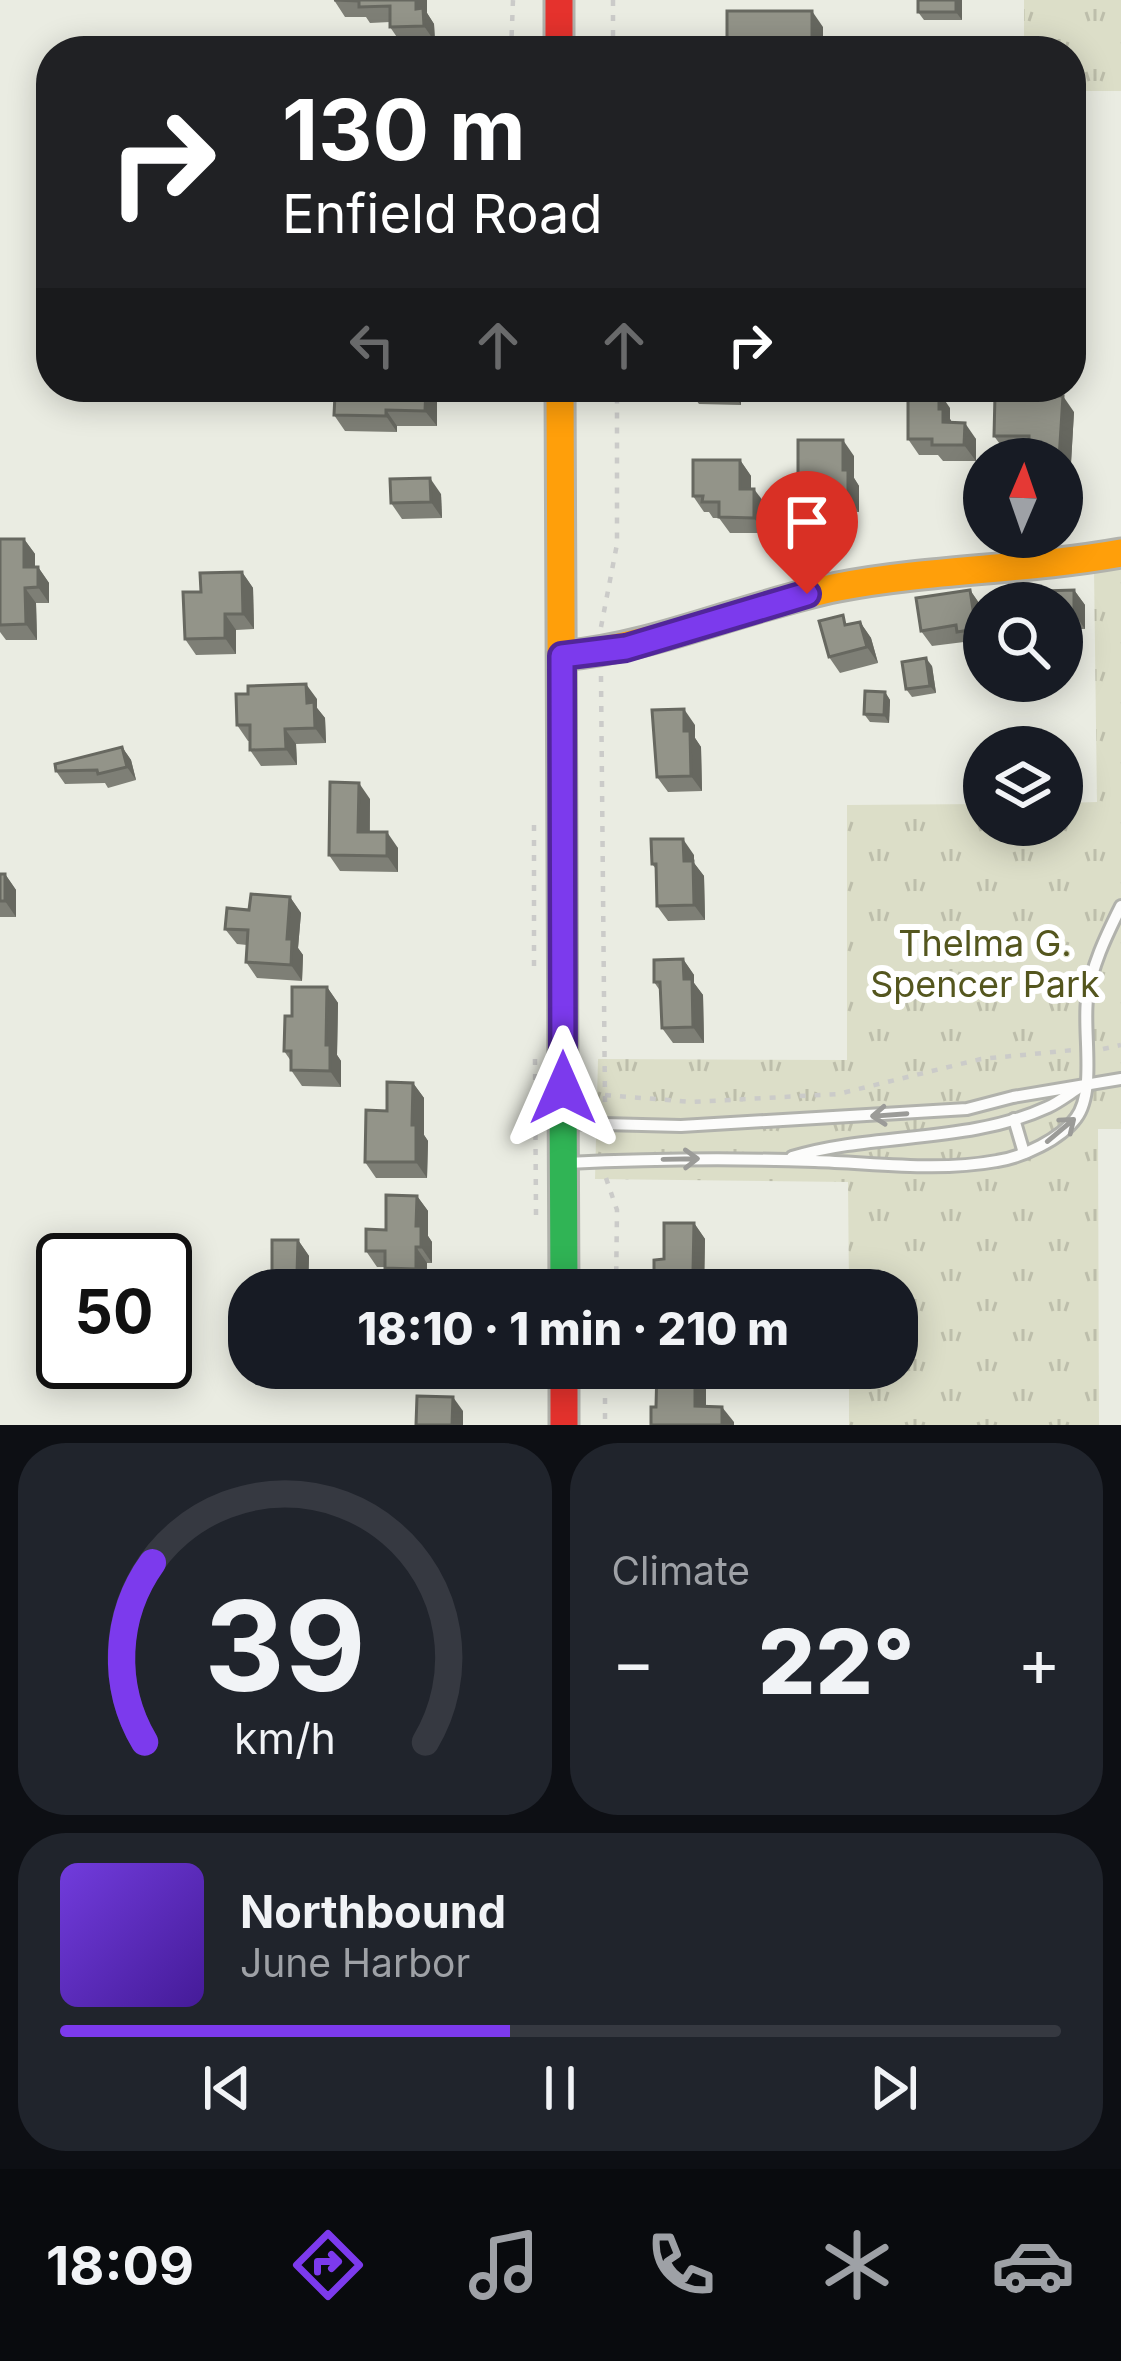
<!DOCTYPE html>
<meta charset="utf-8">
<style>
body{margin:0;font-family:Inter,sans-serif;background:#20242c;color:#f1f3f6;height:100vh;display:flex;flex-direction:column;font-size:45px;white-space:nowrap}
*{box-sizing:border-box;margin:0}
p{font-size:39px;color:#9ea1a6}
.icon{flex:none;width:66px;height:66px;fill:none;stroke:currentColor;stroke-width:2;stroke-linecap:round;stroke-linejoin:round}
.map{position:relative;height:1425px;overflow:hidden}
.sheet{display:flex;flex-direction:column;gap:18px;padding:18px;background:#0d0f14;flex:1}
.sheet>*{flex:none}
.banner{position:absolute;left:36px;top:36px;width:1050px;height:366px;border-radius:48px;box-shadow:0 6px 30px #0003;background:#202124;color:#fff;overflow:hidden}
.needle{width:78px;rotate:2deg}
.buttons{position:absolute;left:963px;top:438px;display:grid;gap:24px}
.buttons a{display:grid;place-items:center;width:120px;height:120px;border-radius:50%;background:#171b24;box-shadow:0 6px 30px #0003;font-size:60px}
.speed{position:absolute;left:36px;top:1233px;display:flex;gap:24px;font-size:60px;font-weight:700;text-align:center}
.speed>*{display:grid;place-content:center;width:156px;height:156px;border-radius:50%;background:#171b24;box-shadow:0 6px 30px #0003;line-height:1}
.speed .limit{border:6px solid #111;border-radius:18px;background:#fff;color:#111}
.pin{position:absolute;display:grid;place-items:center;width:102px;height:102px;color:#fff;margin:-123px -51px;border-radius:50% 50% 50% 0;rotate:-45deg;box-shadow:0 0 12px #0007}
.pin .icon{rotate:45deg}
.me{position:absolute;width:132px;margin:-66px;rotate:0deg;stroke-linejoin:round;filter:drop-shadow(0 0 9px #0008)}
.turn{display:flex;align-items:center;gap:42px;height:252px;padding:0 48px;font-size:54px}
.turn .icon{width:156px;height:156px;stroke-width:2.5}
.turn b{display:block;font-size:84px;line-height:102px}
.lanes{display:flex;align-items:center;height:114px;padding:0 48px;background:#0003;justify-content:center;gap:60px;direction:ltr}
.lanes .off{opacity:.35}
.big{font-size:90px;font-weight:800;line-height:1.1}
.sheet .widget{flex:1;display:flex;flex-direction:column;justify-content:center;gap:18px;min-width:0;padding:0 42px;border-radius:48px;background:#20242c}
.sheet .dial{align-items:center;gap:0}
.dial svg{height:312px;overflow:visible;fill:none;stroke:#363941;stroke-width:7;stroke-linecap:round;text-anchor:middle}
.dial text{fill:#f1f3f6;stroke:none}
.song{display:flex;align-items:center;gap:36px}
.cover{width:144px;height:144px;border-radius:18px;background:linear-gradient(135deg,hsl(260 70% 55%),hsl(260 70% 35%))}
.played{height:12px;border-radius:6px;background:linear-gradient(90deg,#7c3aed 45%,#363941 45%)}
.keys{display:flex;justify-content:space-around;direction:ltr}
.heat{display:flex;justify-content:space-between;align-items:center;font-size:66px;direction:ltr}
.sheet .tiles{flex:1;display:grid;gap:18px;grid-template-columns:1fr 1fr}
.widget:last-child{grid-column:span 2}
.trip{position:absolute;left:228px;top:1269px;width:690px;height:120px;border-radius:48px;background:#171b24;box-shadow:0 6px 30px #0003;font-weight:800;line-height:120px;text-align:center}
.dock{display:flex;height:192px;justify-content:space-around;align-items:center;background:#090b0e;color:#9ea1a6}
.dock .icon{width:84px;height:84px}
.dock .on{color:#7c3aed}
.dock b{font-size:54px;color:#f1f3f6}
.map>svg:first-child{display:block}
.park{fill:url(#park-tufts)}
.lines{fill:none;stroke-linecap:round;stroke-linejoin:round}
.lane-casing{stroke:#b1b2ac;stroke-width:16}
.fast-casing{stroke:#b1b2ac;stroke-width:33}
.slow-casing{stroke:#b1b2ac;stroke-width:33}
.jam-casing{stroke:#b1b2ac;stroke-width:33}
.path{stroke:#cbcbc9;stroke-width:4.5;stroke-dasharray:6 9;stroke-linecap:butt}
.lane{stroke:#fcfcfb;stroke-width:10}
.fast{stroke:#30b455;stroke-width:27}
.slow{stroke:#ff9f0a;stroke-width:27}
.jam{stroke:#e5322d;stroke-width:27}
.wall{fill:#7e7f76}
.shaded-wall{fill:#676860}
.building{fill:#939489;stroke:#676860;stroke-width:3}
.oneway{stroke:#9b9b98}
.route-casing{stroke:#51269a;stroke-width:30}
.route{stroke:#7c3aed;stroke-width:21}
.labels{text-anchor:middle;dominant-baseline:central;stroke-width:12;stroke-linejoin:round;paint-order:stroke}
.park-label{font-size:36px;fill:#54561e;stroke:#fff}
</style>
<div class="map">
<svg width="1121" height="1425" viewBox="0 0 1121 1425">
<defs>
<pattern id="park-tufts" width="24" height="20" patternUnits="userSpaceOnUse" patternTransform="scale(3)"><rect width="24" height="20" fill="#dcdec8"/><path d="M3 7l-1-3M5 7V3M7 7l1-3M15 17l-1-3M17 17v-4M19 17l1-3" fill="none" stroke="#bdbeab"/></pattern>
</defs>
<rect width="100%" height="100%" fill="#eaece2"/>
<g class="park">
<polygon points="1024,0 1121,0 1121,91 1071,91 1071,51 1024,51"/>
<polygon points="1094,569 1121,569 1121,1129 1098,1129 1099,1425 849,1425 849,1368 897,1368 897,1290 849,1290 848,1182 595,1179 598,1059 847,1060 847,805 984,804 984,825 1062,825 1062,803 1097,802"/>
</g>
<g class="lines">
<g class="lane-casing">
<g id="lane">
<polyline points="1014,1119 1024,1153"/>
<polyline points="564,1123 681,1126 967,1109 1013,1097 1121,1079"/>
<path d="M792 1157C875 1132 968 1144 1048 1107 1059 1102 1069 1094 1080 1087"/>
<path d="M567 1163C650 1159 732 1158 815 1161 876 1163 937 1172 997 1161 1023 1157 1061 1139 1076 1118 1096 1092 1083 1032 1087 1000 1091 967 1106 936 1121 906"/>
</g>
</g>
<g class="fast-casing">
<polyline id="fast" points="563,1086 564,1290"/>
</g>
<g class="slow-casing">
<g id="slow">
<polyline points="560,387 563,1086"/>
<path d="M562 656C658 647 744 606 838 587 931 569 1027 570 1121 553"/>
</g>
</g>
<g class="jam-casing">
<g id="jam">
<polyline points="559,0 559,51"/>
<polyline points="564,1368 564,1425"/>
</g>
</g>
<g class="path">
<polyline points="613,0 613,51"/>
<polyline points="511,51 513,0"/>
<polyline points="601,627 617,544 617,387"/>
<polyline points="601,676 605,1103"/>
<polyline points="534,825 534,975"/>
<polyline points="1103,1049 1121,1045"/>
<polyline points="535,1059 536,1215"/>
<polyline points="605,1095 692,1102 838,1094 981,1059 1074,1050"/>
<polyline points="606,1178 617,1210 616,1290"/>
<polyline points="605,1368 605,1425"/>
</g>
<use href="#lane" class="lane"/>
<use href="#fast" class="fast"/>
<use href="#slow" class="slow"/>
<use href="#jam" class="jam"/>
</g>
<g class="wall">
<polygon points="334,0 427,0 427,13 434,24 435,42 401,43 390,27 390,22 370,23 366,17 345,17"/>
<polygon points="918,0 962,0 962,20 924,20 918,12"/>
<polygon points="341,387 430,387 437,397 437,426 397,426 397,432 345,431 334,415 341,395"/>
<polygon points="741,387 741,405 699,404 688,389"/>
<polygon points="950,408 950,419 952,423 976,439 976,461 943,461 938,455 919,455 908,439"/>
<polygon points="1074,412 1070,480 1062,480 1062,459 1029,451 1005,451 994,436"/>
<polygon points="854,456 854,478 859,486 859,512 835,512 824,496 809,495 798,480"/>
<polygon points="740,460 751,476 751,489 766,505 765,533 730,533 719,518 713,518 709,512 704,512 693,496"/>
<polygon points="441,494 442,518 402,519 391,503"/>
<polygon points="0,539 24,539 35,554 35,567 38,567 49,583 49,603 36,603 37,640 6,640 0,632"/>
<polygon points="242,572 253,588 254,629 236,630 236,654 196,655 185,639 201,592"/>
<polygon points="970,590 981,606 984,646 968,648 964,642 932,646 921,631"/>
<polygon points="1074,590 1085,605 1085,629 1062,629 1062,603"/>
<polygon points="860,622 871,638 878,663 840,673 829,657 849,625"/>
<polygon points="932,666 936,693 912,697 906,689"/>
<polygon points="885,692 890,700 889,723 870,722 864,714"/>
<polygon points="317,699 317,708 325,718 326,743 296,744 297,765 261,766 250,750 250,741 248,741 237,725"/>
<polygon points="695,725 695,738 701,747 702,791 668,792 657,777"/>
<polygon points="122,747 131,760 136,780 108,788 105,783 65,784 56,771"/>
<polygon points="370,799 370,832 398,848 398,872 340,871 329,855"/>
<polygon points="694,855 694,863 704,876 705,920 668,921 657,906 656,869 652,864"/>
<polygon points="0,874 5,874 16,890 16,917 0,917"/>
<polygon points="290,897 301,913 298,948 303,955 302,981 257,978 246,962 247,945 237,944 225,929 249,910"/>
<polygon points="683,959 694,975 694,983 703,995 704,1043 673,1043 662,1028 661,992 654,982"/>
<polygon points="327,987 338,1003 337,1055 341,1061 341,1087 302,1086 291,1070 291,1061 284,1051 292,1016"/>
<polygon points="413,1083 424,1098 424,1135 428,1141 427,1178 376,1178 365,1162 387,1111"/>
<polygon points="417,1196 428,1211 428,1236 432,1242 432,1263 427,1263 427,1285 396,1284 385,1267 377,1267 366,1251"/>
<polygon points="694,1223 705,1239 704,1287 695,1287 695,1290 657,1290 654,1286 664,1259"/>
<polygon points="298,1240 309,1256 308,1290 283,1289 272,1274"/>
<polygon points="63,1279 63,1327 58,1327 47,1311"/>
<polygon points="369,1368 408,1368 408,1388 374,1387 369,1379"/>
</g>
<g class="shaded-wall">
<polygon points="416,0 427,0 427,13 434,24 435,42 424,26 416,9"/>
<polygon points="956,0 962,0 962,20 956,12"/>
<polygon points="812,11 823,27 823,51 812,51"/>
<polygon points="426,387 430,387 437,397 437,426 425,411"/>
<polygon points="730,387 741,387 741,405 730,389"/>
<polygon points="939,392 950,408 950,419 954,425 943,422 939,409"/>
<polygon points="1063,396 1074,412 1070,480 1062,469 1062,459 1059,459"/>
<polygon points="386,410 397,426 397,432 386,416"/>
<polygon points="965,423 976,439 976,461 964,445"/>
<polygon points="843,440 854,456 854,478 859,486 859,512 848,497 843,470"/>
<polygon points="740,460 751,476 751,505 740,489"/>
<polygon points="430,478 441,494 442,518 431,502"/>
<polygon points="754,489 766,505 765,533 754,518"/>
<polygon points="24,539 35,554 35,583 24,567"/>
<polygon points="38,567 49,583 49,603 38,587"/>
<polygon points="242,572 253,588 254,629 243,614"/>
<polygon points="25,588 36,603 37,640 26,624"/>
<polygon points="970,590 981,606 984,641 976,629"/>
<polygon points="1074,590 1085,605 1085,629 1074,613"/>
<polygon points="225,614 236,630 236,654 225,638"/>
<polygon points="860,622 871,638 878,663 867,647"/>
<polygon points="926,658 932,666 936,693 930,686"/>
<polygon points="306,684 317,699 317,708 325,718 326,743 315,728 307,703"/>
<polygon points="885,692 890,700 889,723 884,715"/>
<polygon points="684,709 695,725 695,738 701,747 702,791 691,776 684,731"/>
<polygon points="285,729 296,744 297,765 286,749"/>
<polygon points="122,747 131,760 136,780 127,767"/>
<polygon points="359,783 370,799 369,848 358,832"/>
<polygon points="387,832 398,848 398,872 387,856"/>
<polygon points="683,839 694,855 694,863 704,876 705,920 694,905 684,861"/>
<polygon points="5,874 16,890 16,917 5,901"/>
<polygon points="290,897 301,913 298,948 303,955 302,981 291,965 287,939"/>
<polygon points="683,959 694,975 694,983 703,995 704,1043 693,1027 684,979"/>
<polygon points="327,987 338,1003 337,1055 341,1061 341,1087 330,1071 326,1045"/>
<polygon points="413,1083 424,1098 424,1135 428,1141 427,1178 416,1162 412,1125"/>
<polygon points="417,1196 428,1211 428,1236 432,1242 432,1263 421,1247 416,1226"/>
<polygon points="694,1223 705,1239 704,1287 693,1271"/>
<polygon points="298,1240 309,1256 308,1290 297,1274"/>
<polygon points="416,1247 427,1263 427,1285 416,1269"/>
<polygon points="684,1271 695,1287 695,1290 687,1290 684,1286"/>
<polygon points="403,1368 408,1368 408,1388 403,1380"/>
<polygon points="695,1368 701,1368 706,1375 706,1422 695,1406"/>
<polygon points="453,1397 463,1411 463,1425 452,1425"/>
<polygon points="722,1407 734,1422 734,1425 722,1425"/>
</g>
<g class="building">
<polygon points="334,0 416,0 416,9 423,8 424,26 390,27 390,6 359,7 359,1"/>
<rect x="918" y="0" width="38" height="12"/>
<rect x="727" y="11" width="85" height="40"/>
<polygon points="341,387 426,387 425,411 386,410 386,416 334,415 335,395 341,395"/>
<rect x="688" y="387" width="42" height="2"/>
<polygon points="908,392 939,392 939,409 943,409 943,422 965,423 964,445 932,445 932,439 908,439"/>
<polygon points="995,395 1063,396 1059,459 1029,459 1029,436 994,436"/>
<polygon points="798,440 843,440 843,470 848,470 848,497 824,496 824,480 798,480"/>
<polygon points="693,460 740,460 740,489 754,489 754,518 719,517 719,502 702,502 703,496 693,496"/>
<polygon points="430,478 431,502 391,503 390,479"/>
<polygon points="0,539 24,539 24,567 38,567 38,587 25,588 26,624 0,625"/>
<polygon points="242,572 243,614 225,614 225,638 185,639 183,592 201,592 200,573"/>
<polygon points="970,590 976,629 957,632 956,625 921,631 916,598"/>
<polygon points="1074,590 1074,613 1062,613 1062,603 1005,603 1005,592"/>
<polygon points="843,615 845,625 860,622 867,647 829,657 819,621"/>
<polygon points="926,658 930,686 906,689 902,662"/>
<polygon points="306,684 307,703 314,702 315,728 285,729 286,749 250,750 250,725 237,725 236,694 248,694 248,686"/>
<polygon points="865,691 885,692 884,715 864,714"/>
<polygon points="684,709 684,731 690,731 691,776 657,777 652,710"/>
<polygon points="122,747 127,767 98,774 97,770 56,771 55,764"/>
<polygon points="330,782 359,783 358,832 387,832 387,856 329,855"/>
<polygon points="651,839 683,839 684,861 693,861 694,905 657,906 656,864 652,864"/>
<rect x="0" y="874" width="5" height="27"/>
<polygon points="251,894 290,897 287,939 292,939 291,965 246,962 248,930 225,929 227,908 249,910"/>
<polygon points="683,959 684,979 692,979 693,1027 662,1028 660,982 654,982 654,960"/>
<polygon points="292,987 327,987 326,1045 330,1045 330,1071 291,1070 291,1051 284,1051 285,1016 292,1016"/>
<polygon points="387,1082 413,1083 412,1125 416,1125 416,1162 365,1162 366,1110 387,1111"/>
<polygon points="386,1195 417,1196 416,1226 421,1226 421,1247 416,1247 416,1269 385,1268 385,1251 366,1251 366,1229 386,1230"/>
<polygon points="664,1223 694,1223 693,1271 684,1271 684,1286 654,1286 654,1260 664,1259"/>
<polygon points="272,1240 298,1240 297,1274 272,1274"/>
<polygon points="47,1278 63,1279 63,1311 47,1311"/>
<rect x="729" y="1284" width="33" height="6"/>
<polygon points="369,1368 403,1368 403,1380 369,1379"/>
<polygon points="657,1368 695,1368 695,1406 722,1407 722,1425 651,1425 651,1407 656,1407"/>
<polygon points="417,1396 453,1397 452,1425 416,1425"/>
</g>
<defs><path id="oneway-shaft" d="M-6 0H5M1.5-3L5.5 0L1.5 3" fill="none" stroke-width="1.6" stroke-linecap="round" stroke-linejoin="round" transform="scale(3)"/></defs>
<g class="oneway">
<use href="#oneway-shaft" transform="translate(889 1115) rotate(176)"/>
<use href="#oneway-shaft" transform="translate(1061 1130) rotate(-40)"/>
<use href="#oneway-shaft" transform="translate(681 1159) rotate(-1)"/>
</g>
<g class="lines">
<g class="route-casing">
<polyline id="route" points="563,1088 562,656 626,648 807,594"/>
</g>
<use href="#route" class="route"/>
</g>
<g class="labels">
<g class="park-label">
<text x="985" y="943">Thelma G.<tspan x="985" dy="41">Spencer Park</tspan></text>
</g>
</g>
</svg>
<div class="buttons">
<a><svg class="needle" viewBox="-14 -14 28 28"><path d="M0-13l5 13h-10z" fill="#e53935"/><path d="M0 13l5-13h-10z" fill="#9ea1a6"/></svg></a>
<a><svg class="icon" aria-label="search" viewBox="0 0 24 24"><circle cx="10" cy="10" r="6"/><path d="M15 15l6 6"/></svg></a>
<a><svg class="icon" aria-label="layers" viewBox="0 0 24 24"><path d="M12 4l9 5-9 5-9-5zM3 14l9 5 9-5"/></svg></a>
</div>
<div class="speed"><div class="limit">50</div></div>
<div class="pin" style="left:807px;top:594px;background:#d93025"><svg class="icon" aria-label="arrive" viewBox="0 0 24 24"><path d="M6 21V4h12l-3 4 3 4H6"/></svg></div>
<svg class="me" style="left:563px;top:1088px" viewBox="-20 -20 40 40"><path d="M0-17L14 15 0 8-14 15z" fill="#7c3aed" stroke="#fff" stroke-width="4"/></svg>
<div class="trip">18:10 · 1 min · 210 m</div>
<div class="banner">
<div class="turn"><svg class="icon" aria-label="right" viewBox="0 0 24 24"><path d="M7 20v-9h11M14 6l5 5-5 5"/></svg><div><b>130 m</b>Enfield Road</div></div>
<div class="lanes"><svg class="icon off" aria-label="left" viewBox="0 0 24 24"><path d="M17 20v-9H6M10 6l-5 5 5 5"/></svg><svg class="icon off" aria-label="ahead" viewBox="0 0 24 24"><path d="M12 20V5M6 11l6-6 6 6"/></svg><svg class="icon off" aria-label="ahead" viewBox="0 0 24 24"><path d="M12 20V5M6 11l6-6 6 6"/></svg><svg class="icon" aria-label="right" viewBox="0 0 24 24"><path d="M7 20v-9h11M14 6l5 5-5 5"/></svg></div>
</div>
</div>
<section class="sheet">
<div class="tiles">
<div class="widget dial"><svg viewBox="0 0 100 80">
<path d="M14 69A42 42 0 1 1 86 69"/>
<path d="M14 69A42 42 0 0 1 16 23" stroke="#7c3aed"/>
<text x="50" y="56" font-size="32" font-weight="700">39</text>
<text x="50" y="72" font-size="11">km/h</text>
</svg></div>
<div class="widget"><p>Climate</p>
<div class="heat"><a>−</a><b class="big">22°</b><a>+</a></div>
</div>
<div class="widget">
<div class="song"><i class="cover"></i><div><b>Northbound</b><p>June Harbor</p></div></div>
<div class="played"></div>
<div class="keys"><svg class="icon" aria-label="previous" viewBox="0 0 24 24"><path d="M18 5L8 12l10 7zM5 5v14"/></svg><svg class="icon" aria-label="pause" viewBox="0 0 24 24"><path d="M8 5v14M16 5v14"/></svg><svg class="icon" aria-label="next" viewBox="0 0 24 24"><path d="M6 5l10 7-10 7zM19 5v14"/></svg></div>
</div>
</div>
</section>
<nav class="dock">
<b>18:09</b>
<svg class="icon on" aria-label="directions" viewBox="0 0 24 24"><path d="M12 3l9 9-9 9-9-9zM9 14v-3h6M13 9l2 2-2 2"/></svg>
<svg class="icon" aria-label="music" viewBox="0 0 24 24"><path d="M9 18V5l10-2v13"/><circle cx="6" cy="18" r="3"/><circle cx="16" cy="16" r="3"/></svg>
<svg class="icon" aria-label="phone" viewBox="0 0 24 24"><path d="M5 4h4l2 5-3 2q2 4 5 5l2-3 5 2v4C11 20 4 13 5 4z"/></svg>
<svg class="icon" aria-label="climate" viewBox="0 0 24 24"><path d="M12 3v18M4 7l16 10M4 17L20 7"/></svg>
<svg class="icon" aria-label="car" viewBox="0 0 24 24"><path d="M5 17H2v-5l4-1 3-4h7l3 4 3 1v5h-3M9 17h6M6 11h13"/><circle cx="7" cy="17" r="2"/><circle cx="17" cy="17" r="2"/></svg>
</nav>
